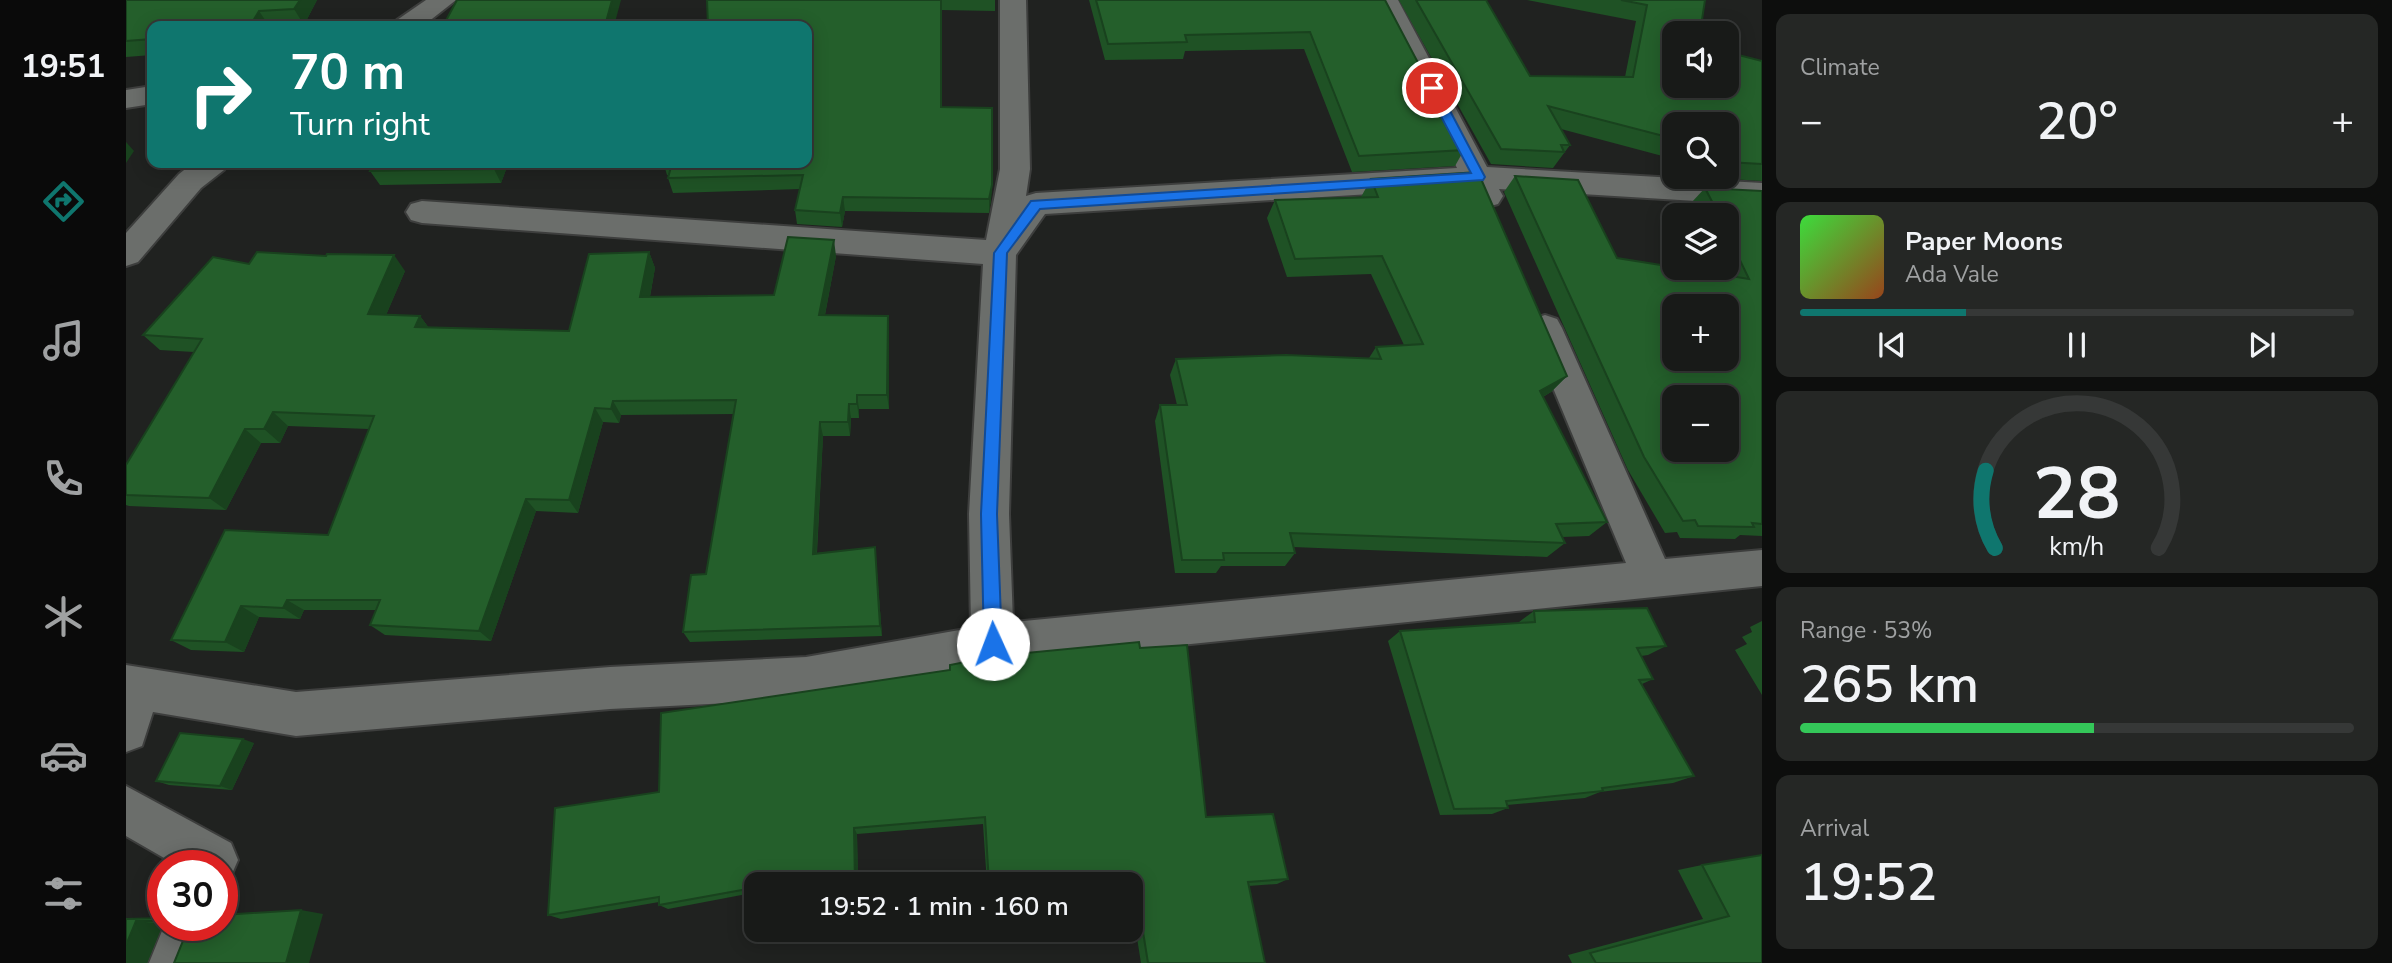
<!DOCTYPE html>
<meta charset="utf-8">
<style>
body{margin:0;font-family:"Nunito Sans",sans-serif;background:#252725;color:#f1f3f6;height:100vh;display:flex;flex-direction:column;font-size:26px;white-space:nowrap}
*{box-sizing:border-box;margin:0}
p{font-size:23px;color:#9fa1a2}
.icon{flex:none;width:38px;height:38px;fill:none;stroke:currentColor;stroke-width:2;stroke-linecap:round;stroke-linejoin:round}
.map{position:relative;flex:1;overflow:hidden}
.details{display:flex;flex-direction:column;gap:14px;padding:14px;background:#0d0e0d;width:630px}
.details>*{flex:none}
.hud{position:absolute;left:21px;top:21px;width:665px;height:147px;border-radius:14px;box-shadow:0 4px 18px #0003,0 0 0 2px #363837;background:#0f766e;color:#fff;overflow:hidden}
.fabs{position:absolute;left:1536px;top:21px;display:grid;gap:14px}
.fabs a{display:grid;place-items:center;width:77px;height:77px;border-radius:14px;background:#181a18;box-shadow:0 4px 18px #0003,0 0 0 2px #363837;font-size:35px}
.speed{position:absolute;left:21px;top:850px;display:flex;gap:14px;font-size:35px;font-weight:700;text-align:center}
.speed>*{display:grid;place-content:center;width:91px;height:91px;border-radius:50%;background:#181a18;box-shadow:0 4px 18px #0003,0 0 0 2px #363837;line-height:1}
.speed .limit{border:10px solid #d22;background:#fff;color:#111}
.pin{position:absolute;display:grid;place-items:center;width:60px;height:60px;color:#fff;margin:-30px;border:4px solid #fff;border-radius:50%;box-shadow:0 2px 7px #0007}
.me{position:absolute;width:77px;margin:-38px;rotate:358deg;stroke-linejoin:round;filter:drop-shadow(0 0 5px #0008)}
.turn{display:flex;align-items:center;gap:24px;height:147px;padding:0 28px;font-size:32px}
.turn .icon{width:91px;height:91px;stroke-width:2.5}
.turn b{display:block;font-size:49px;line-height:60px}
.big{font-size:52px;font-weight:600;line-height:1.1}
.details .widget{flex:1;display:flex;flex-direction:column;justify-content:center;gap:10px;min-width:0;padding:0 24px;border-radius:14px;background:#252725}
.details .dial{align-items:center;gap:0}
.dial svg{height:182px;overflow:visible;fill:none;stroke:#363837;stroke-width:7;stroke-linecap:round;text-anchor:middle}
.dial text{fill:#f1f3f6;stroke:none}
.song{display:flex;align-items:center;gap:21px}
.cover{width:84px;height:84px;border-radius:10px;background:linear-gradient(135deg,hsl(120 70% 55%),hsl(20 70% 35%))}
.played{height:7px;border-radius:4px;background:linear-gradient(90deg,#0f766e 30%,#363837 30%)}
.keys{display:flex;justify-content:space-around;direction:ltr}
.heat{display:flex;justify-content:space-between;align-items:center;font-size:38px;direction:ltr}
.charge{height:10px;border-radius:5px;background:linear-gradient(90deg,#34c759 53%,#363837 0)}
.trip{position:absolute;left:618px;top:872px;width:399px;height:70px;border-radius:14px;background:#181a18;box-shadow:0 4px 18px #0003,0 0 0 2px #363837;font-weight:600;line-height:70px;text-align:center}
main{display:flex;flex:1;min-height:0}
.dock{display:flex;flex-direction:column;width:126px;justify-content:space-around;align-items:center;background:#0a0a0a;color:#9fa1a2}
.dock .icon{width:49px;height:49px}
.dock .on{color:#0f766e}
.dock b{font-size:32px;color:#f1f3f6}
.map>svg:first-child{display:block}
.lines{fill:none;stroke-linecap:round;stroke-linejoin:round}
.minor-casing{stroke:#3d3e3d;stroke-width:4}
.minor{fill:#6b6e6b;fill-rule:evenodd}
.wall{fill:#1f5225}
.shaded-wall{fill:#19421e}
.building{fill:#245f2b;stroke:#19421e;stroke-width:2;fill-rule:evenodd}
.route{fill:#1a73e8;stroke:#114b97;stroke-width:2}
</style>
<main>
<nav class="dock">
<b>19:51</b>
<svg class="icon on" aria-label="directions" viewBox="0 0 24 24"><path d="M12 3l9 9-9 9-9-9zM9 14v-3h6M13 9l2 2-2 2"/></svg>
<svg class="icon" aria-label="music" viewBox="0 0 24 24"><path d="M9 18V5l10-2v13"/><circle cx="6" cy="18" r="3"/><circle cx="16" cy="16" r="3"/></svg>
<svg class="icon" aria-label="phone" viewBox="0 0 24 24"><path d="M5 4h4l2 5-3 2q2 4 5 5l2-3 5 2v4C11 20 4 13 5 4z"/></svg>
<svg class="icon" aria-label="climate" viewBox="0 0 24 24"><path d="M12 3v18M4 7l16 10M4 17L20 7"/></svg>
<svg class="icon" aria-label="car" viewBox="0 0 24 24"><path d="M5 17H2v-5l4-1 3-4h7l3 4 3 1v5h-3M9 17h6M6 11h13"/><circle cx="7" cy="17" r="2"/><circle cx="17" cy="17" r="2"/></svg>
<svg class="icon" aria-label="filters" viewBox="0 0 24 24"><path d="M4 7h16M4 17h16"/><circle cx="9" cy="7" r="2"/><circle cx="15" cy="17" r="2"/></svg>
</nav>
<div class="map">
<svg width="1636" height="963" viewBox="0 0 1636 963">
<rect width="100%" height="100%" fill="#202220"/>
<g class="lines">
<g class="minor-casing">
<g id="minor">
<polygon points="300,0 330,0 297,26 267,26 271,20"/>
<polygon points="874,0 900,0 904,169 900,196 910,193 1331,168 1246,0 1272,0 1361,167 1636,183 1636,205 1373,189 1377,196 1372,204 1361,207 1350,204 1341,188 919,214 890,255 883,514 887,622 1500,563 1402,328 1407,319 1419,315 1431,319 1436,328 1539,559 1636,550 1636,586 867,664 680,699 484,709 170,736 27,712 16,746 0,752 0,665 170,692 484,667 680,657 845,628 843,514 857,264 296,223 285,220 280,212 285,204 296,201 860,240 874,169"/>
<polygon points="26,86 26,104 0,108 0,90"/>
<polygon points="67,163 102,163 98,170 75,188 12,262 0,266 0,233 53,174"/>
<polygon points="0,786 105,843 112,860 102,883 96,886 96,866 52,866 0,836"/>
<polygon points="38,926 88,926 73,963 23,963"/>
</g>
</g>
<use href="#minor" class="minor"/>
</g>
<g class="wall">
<polygon points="0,0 191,0 178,25 143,26 26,26 26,55 0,57"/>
<polygon points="581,0 869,0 869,11 815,10 815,107 866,185 865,199 863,213 719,211 716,227 671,224 669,210 674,189 547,193 542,178 543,175 541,175 538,165 381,167 375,183 254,185 244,171 248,163 681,163"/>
<polygon points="963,0 1259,0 1338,150 1329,166 1226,172 1178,49 1059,51 1057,59 979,60"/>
<polygon points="1273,0 1360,0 1404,76 1499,77 1510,21 1401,0 1579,0 1549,86 1636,61 1636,181 1572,177 1601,177 1601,124 1549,124 1549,168 1544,158 1435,129 1444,145 1427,168 1365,164"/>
<polygon points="1389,176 1491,258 1598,275 1595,268 1601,268 1601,215 1571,215 1565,203 1579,188 1636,191 1636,536 1614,535 1609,539 1554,538 1551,532 1539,533 1502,470 1378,192"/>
<polygon points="1245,179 1441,376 1425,392 1417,397 1481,522 1463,536 1436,537 1439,543 1421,557 1167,547 1169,553 1159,566 1095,566 1090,573 1049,573 1029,421 1034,405 1051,405 1044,375 1050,359 1243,358 1250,347 1278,345 1245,274 1161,277 1141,218 1149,200 1235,197"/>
<polygon points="523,252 529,268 524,297 648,295 710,256 699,315 762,316 763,331 763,409 733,409 733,418 725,418 724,436 697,436 691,553 749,547 756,636 564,642 557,632 580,574 608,414 495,415 493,423 477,422 452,513 410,511 365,641 259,635 244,625 250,610 178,610 174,619 133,617 118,652 65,650 45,640 202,535 243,429 162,426 154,443 135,443 100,510 3,506 0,505 0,465 68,352 34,350 17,335 123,264 279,271 260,315 294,316 303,328 443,331"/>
<polygon points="1408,611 1540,646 1522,655 1515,656 1527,679 1516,684 1568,776 1547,783 1474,792 1459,798 1381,805 1382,808 1366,814 1314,815 1262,641 1274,631 1393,623 1393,622"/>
<polygon points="1636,621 1636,695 1609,650 1621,644 1616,637 1626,632 1624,627"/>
<polygon points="1014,648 1080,817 1162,879 1151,884 1122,886 1139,963 1015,963 1004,894 1004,884 861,884 857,824 731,834 732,884 630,884 630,896 626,893 542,909 533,905 533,902 435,919 422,915 533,792"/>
<polygon points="128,743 106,790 43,785 30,781"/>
<polygon points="1576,865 1636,963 1446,963 1442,955 1577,919 1552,870"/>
<polygon points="37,918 37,924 21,963 0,963 11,920"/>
</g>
<g class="shaded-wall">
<polygon points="174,0 191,0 178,25 168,9"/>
<polygon points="486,0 495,0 488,26 479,26"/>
<polygon points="133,11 143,26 124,26"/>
<polygon points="0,142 8,151 0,163"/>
<polygon points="370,163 379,163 381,167 375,183 368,169"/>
<polygon points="866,185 865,199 863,213 863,199"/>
<polygon points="717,197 719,211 716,227 714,213"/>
<polygon points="708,240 710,256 696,330 693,315"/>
<polygon points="523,252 529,268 521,312 514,297"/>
<polygon points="268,255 279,271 254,329 242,314"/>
<polygon points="294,316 305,331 289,327"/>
<polygon points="762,316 763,331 763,409 761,395"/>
<polygon points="1441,376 1425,392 1399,407 1414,391"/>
<polygon points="731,395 733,409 733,418 731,404"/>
<polygon points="487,401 495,415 493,423 485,409"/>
<polygon points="723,404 725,418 724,436 722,422"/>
<polygon points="469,408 477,422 452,513 443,500"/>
<polygon points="147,412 162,426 154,443 138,429"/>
<polygon points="694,422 697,436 690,565 687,554"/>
<polygon points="119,429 135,443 100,510 83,498"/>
<polygon points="400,499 410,511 365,641 353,631"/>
<polygon points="749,547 750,559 756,636 754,626"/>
<polygon points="161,600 178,610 174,619 157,608"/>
<polygon points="115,606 133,617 118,652 99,642"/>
<polygon points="117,739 128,743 106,790 94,786"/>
<polygon points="728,828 731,834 732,884 729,884"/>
<polygon points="175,910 197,914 183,963 160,963"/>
<polygon points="10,921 37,924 21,963 0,963 0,945"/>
</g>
<g class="building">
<polygon points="0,0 174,0 168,9 133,11 124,26 26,26 26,39 0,41"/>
<polygon points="331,0 486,0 479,26 317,26"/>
<polygon points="581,0 815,0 815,107 866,108 866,185 863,199 717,197 714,213 669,210 677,175 542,178 546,163 681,163 681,26 582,26"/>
<polygon points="970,0 1259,0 1338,150 1233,156 1184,32 1059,35 1061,42 982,44"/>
<polygon points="1290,0 1360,0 1404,76 1507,77 1521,5 1495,0 1579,0 1574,33 1549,33 1549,86 1601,86 1601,52 1636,61 1636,164 1601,162 1601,124 1549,124 1549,139 1422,106 1444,145 1435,145 1438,152 1375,149"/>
<polygon points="248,163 370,163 368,169 244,171"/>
<polygon points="1352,172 1441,376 1414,391 1481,522 1430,524 1439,543 1164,533 1169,553 1097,553 1098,560 1056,560 1034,405 1061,405 1050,359 1160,355 1255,359 1250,347 1297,344 1256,256 1169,259 1149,200 1252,197 1245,179"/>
<path d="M1389 176 1452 180 1491 258 1623 279 1601 233V215H1593L1579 188 1636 191V524L1626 523 1628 527 1572 526 1569 520 1557 521 1518 457ZM1549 306H1601V359H1549ZM1549 397H1601V450H1549Z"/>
<polygon points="662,237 708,240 693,315 762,316 761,395 731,395 731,404 723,404 722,422 694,422 687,554 749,547 754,626 557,632 565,575 580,574 610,400 487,401 485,409 469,408 443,500 400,499 353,631 244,625 254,600 161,600 157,608 115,606 99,642 45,640 99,530 202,535 248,416 147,412 138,429 119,429 83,498 0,495 0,465 76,339 17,335 87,257 123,264 131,252 200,256 201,254 268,255 242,314 294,316 289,327 443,331 463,254 523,252 514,297 648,295"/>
<polygon points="1521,608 1540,646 1511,648 1527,679 1513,680 1568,776 1476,788 1477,791 1380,801 1382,808 1328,809 1274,631 1409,622 1408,611"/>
<polygon points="1013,642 1014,648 1061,645 1080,817 1147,814 1162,879 1122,882 1139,963 1022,963 1010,888 1004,889 1004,884 863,884 859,817 728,828 729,884 630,884 630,894 626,894 627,888 533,905 533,897 422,915 429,808 533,792 535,713 824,670 824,665 869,656"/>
<polygon points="54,733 117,739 94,786 30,781"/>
<polygon points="1636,855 1636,963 1470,963 1464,953 1603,916 1576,865"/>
<polygon points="175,910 160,963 48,963 63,926 96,926 96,915"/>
<polygon points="37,918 37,921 10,921 0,945 0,919"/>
</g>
<polygon class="route" points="1306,85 1312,88 1359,177 1357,180 914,209 881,253 871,514 876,644 873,650 867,652 861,650 858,644 855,514 868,253 905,201 1345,173 1300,88"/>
</svg>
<div class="fabs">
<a><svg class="icon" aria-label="sound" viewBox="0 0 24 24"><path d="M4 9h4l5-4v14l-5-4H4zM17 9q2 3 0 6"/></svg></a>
<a><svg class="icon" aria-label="search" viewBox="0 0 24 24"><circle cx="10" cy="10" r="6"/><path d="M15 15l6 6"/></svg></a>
<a><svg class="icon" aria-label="layers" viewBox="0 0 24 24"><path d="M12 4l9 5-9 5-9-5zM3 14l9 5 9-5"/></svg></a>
<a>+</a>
<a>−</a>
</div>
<div class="speed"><div class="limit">30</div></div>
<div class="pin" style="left:1306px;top:88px;background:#d93025"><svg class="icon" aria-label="arrive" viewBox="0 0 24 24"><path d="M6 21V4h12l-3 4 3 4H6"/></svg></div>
<svg class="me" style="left:867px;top:644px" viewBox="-20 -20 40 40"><circle r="19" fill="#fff"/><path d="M0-13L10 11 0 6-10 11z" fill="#1a73e8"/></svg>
<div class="trip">19:52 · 1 min · 160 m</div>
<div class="hud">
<div class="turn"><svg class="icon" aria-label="right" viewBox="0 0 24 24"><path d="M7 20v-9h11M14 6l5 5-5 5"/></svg><div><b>70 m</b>Turn right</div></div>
</div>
</div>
<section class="details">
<div class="widget"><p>Climate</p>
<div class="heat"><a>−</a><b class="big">20°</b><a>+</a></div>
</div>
<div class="widget">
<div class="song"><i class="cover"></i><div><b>Paper Moons</b><p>Ada Vale</p></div></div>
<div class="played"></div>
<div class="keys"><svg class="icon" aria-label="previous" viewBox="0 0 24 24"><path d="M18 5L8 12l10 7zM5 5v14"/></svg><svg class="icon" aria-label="pause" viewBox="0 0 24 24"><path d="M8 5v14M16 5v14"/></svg><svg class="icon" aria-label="next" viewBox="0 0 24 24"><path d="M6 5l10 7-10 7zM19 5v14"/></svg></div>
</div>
<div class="widget dial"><svg viewBox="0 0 100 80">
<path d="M14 69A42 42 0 1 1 86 69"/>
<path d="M14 69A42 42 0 0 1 10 35" stroke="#0f766e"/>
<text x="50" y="56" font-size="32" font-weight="700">28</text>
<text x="50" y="72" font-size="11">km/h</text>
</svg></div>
<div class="widget"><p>Range · 53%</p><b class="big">265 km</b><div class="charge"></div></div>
<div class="widget"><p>Arrival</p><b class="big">19:52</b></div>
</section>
</main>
